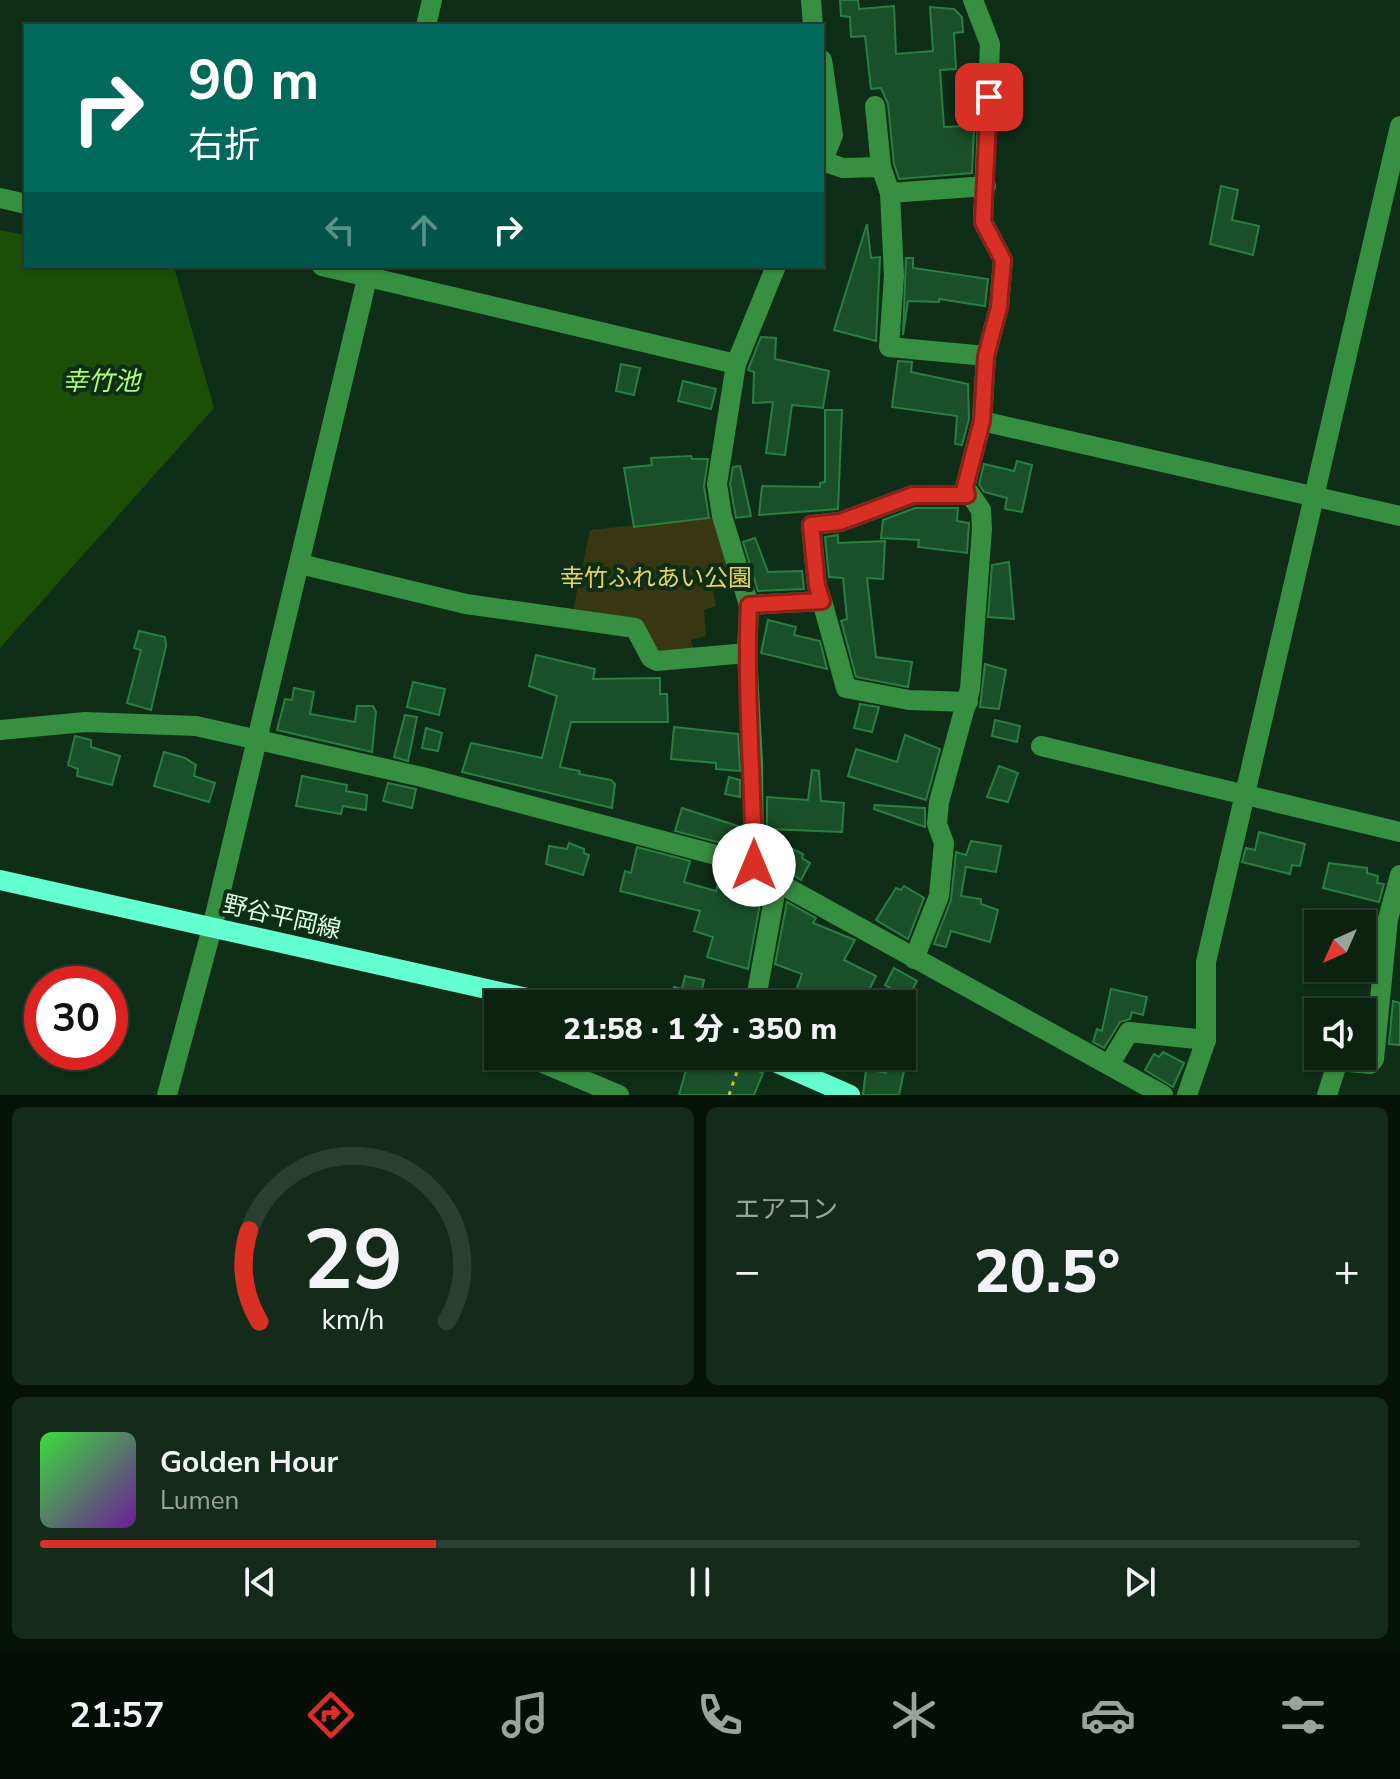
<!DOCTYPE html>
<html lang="ja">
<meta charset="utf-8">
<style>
body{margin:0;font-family:"Nunito Sans","Noto Sans JP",sans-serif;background:#142a1a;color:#f1f3f6;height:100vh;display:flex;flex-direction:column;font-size:30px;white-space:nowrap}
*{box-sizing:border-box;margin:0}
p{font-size:26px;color:#9aa49f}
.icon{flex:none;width:44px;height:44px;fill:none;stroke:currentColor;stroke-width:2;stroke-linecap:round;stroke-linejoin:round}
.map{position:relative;height:1095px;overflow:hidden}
.side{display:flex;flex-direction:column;gap:12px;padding:12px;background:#061309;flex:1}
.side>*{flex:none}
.guide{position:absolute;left:24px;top:24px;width:800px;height:244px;border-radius:0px;box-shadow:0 2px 6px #0004,0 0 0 2px #2b3f31;background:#00695c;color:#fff;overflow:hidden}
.needle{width:52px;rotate:225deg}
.fabs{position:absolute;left:1304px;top:910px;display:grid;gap:16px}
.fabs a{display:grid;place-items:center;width:72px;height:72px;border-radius:0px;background:#0b2211;box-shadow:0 2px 6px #0004,0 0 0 2px #2b3f31;font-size:40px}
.speed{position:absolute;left:24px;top:966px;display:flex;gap:16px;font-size:40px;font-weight:700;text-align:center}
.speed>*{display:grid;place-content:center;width:104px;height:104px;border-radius:50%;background:#0b2211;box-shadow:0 2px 6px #0004,0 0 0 2px #2b3f31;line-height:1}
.speed .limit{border:12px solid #d22;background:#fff;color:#111}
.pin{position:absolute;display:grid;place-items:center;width:68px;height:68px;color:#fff;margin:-34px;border-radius:16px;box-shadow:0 4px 12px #0006}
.me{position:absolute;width:88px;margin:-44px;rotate:0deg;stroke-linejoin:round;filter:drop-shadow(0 0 6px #0008)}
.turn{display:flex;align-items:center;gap:28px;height:168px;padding:0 32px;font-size:36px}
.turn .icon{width:104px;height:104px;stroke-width:2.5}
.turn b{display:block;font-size:56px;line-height:68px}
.lanes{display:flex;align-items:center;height:76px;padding:0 32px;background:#0003;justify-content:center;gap:40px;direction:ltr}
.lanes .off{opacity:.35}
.big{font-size:60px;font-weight:800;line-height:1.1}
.side .widget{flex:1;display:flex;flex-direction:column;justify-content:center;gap:12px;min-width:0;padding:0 28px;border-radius:12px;background:#142a1a}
.side .dial{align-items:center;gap:0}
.dial svg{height:208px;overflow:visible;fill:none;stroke:#2b3f31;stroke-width:7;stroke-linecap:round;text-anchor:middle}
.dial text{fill:#f1f3f6;stroke:none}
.song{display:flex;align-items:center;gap:24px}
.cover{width:96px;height:96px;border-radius:12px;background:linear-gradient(135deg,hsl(120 70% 55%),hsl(280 70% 35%))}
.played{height:8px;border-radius:4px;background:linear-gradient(90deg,#d93025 30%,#2b3f31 30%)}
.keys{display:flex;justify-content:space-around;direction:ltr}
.heat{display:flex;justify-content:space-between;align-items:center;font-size:44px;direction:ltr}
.side .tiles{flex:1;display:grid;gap:12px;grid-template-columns:1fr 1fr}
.widget:last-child{grid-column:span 2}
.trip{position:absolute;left:484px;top:990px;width:432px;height:80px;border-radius:0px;background:#0b2211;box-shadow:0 2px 6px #0004,0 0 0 2px #2b3f31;font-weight:800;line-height:80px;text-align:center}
.tab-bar{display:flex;height:128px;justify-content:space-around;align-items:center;background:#040e07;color:#9aa49f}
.tab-bar .icon{width:56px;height:56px}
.tab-bar .selected{color:#d93025}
.tab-bar b{font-size:36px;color:#f1f3f6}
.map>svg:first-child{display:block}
.green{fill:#373812}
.water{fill:#1b4f06}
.building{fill:#1a5029;stroke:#2a7e41;stroke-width:2}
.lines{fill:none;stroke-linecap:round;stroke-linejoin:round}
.path{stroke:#c6c926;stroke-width:3;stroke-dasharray:4 6;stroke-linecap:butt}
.minor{stroke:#379041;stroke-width:20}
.major{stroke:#63ffd0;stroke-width:20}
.route-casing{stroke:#8d1f18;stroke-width:20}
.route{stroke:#d93025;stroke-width:14}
.labels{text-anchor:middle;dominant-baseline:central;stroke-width:8;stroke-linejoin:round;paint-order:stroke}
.park-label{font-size:24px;fill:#ead25c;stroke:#0f2e17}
.street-label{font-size:24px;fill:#dcffe2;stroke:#0f2e17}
.water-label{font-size:26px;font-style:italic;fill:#afff6a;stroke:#0f2e17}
</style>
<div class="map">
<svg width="1400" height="1095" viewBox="0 0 1400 1095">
<rect width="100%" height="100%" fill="#0f2e17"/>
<polygon class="green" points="722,516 738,569 711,581 716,606 704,610 706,636 691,640 696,658 651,658 635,628 571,620 590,530"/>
<polygon class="water" points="0,230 26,235 26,266 174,267 214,408 0,648"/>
<g class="building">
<polygon points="840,0 858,0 859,9 894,6 896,54 933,51 930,7 954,9 962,17 963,32 954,33 956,69 940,70 944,127 966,126 967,130 974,130 972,173 899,179 894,164 888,104 881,88 871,89 865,36 851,37 850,17 841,16"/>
<polygon points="1221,186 1238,190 1232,220 1259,226 1253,255 1210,244"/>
<polygon points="867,224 871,258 880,257 876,341 834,330"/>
<polygon points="906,258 913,258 913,268 988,279 985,306 939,299 939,302 908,301 903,335"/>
<polygon points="761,337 776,338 775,359 829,371 823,408 792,405 785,455 766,453 773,402 753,403 754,372 748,370"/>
<polygon points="898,361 912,362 911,372 968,384 969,419 962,445 955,444 957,416 892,407"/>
<polygon points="621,364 640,368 634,395 616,391"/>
<polygon points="683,381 716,389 711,409 678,401"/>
<polygon points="825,410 842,410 838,509 759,515 762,486 820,487 820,483 825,482"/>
<polygon points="691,456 692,459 708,459 704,486 709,518 634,527 624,468 652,465 651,458"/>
<polygon points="1017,461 1032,465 1022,512 1005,509 1007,498 984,492 979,484 984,464 1014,471"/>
<polygon points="740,466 751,516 736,518 730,484 733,467"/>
<polygon points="915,508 958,508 957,521 969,523 967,553 918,547 919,540 881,538 883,520"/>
<polygon points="838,535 838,543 885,541 883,579 867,578 876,657 912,662 908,687 856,677 842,624 841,621 847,619 843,578 829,577 825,537"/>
<polygon points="755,538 768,572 802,571 804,589 758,591 743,542"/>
<polygon points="1009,562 1014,619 988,617 992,565"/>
<polygon points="768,620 796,627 794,635 820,641 827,669 761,653"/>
<polygon points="139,631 165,637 166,646 151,710 127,703 141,650 134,648"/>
<polygon points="536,655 595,669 593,679 660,678 660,694 667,694 668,722 571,722 560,767 580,771 579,774 611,780 615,784 612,808 462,772 471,743 542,758 557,696 529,686"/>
<polygon points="985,664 1006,670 999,709 980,707"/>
<polygon points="413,682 445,689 439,715 407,707"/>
<polygon points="294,688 314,692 310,714 355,722 357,706 373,706 376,712 372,752 277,730 285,699 292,700"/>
<polygon points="860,704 879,707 872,732 854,728"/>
<polygon points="405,715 417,717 408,761 394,757"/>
<polygon points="995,720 1020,726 1017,742 992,736"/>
<polygon points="674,727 738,734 740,771 716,769 716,763 671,759"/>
<polygon points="426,728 442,733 438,751 422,748"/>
<polygon points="905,735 940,749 926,800 848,776 856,749 897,762"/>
<polygon points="75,736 91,740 91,747 120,756 112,785 77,776 78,769 68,765"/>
<polygon points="164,752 185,758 196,765 194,776 215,783 209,802 154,786"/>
<polygon points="999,766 1018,773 1008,802 987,797"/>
<polygon points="812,770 819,771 821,801 844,803 842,832 767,829 767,797 808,800"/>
<polygon points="302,776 347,785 346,791 367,795 366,810 343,806 341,814 296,806"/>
<polygon points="729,777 740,780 740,797 725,794"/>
<polygon points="388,783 416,789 412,808 383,801"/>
<polygon points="875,805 925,808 925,827 874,809"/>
<polygon points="682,808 741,827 736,847 675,831"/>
<polygon points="1259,832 1305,844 1300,866 1292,865 1290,874 1242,862 1246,848 1255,850"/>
<polygon points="767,836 803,854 802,858 810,863 801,880 767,858"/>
<polygon points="971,841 1001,846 996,872 966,867 961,896 981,899 981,904 998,910 990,942 951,931 946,947 934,944 951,900 956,852 966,855"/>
<polygon points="569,843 584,849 584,853 589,855 583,875 546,864 549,846 567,849"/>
<polygon points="637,847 690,861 684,882 716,891 722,870 748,877 763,888 748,969 707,957 713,937 694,931 700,911 620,891 625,871 631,873"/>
<polygon points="1329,863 1367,868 1367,873 1378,876 1377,883 1384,884 1379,902 1323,888"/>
<polygon points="904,886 924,898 908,939 876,920 896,888 901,890"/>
<polygon points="787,902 816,918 813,923 855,940 844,960 876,976 862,1004 837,996 834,1000 815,991 812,1002 794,996 802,974 775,964"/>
<polygon points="894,968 917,981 908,998 885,985"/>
<polygon points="685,976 704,980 701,994 720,998 719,1004 670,1004 674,987 682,989"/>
<polygon points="1111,989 1147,997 1143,1015 1132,1012 1130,1019 1120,1022 1104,1048 1093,1042 1097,1029 1102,1031"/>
<polygon points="1393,1001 1400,1003 1400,1045 1389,1044"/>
<polygon points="1163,1052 1184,1063 1173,1087 1145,1070 1154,1054 1159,1057"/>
<polygon points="724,1057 763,1073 754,1095 679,1095 689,1059 718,1071"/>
<polygon points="887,1067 904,1071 899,1095 863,1095 866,1069 886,1073"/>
</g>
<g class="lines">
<polyline class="path" points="729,1095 741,1060"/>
<g class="minor">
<polyline points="811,0 813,26"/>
<polyline points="973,0 990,44 983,222 1003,260 999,307 986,356 982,421 1400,516"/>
<polyline points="426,26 432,0"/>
<polyline points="822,60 833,135 822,162"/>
<polyline points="875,106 881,167 890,193 894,276 889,347 986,356"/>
<polyline points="822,161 843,168 881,167"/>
<polyline points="890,193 986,186"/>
<polyline points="0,198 26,204"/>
<polyline points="322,266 736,364"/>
<polyline points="300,564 466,604 635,628 651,658 657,661 747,653"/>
<polyline points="822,601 817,586 811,525 840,522 913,495 967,495"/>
<polyline points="749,605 822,601 846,688 909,700 968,702"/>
<polyline points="0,730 85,722 196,726 422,777 754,865 777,882 1163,1095"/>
<polyline points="1041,746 1400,832"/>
<polyline points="754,865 753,762 747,653 749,605 722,516 717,484 736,364 776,266"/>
<polyline points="914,959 939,896 944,843 937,824 939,802 970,689 982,529 981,510 965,487 982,421"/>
<polyline points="755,1004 777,882"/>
<polyline points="526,1056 619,1095"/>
<polyline points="1109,1065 1129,1032 1206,1040"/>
<polyline points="167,1095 212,928 370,266"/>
<polyline points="1187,1095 1206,1040 1206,962 1400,126"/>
<polyline points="1327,1095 1338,1061 1370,1064 1374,1059 1388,919 1400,875"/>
</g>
<g class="major">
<polyline points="0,880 554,1004"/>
<polyline points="761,1056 850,1095"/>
</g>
</g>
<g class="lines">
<g class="route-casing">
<path id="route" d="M754 865C753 778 745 691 749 605L822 601 817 586 811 525 840 522 913 495H967L965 487 982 421 986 356 999 307 1003 260 983 222 989 97"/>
</g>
<use href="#route" class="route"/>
</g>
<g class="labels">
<g class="park-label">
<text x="656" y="578">幸竹ふれあい公園</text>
</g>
<g class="street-label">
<text transform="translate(282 917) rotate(13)">野谷平岡線</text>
</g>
<g class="water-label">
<text x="101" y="381">幸竹池</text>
</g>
</g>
</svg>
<div class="fabs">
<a><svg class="needle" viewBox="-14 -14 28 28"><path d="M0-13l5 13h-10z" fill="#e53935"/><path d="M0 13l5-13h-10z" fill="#9aa49f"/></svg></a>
<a><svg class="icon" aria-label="sound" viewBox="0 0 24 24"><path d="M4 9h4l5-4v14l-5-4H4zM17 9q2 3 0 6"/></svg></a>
</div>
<div class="speed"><div class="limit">30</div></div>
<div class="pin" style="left:989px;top:97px;background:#d93025"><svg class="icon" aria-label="arrive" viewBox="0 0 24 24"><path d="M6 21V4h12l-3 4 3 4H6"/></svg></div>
<svg class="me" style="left:754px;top:865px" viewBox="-20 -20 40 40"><circle r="19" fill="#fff"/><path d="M0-13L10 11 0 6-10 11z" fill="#d93025"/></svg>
<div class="trip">21:58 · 1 分 · 350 m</div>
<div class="guide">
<div class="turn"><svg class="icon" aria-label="right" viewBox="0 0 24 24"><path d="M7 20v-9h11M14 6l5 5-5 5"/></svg><div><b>90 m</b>右折</div></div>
<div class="lanes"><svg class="icon off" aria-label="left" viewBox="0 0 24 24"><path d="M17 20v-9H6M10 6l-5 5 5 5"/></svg><svg class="icon off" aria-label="ahead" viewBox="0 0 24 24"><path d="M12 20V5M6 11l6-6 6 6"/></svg><svg class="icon" aria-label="right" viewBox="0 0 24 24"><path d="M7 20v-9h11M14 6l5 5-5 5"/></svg></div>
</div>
</div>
<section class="side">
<div class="tiles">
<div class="widget dial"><svg viewBox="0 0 100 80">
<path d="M14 69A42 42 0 1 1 86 69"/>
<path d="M14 69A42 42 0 0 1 10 34" stroke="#d93025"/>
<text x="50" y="56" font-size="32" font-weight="700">29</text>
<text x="50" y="72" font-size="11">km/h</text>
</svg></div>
<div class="widget"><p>エアコン</p>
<div class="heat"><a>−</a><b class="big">20.5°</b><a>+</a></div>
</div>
<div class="widget">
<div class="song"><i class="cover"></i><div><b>Golden Hour</b><p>Lumen</p></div></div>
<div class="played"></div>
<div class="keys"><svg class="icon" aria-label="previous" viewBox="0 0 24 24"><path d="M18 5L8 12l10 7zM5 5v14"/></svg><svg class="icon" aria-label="pause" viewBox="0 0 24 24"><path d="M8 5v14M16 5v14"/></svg><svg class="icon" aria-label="next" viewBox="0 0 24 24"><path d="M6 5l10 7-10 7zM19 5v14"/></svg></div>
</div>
</div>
</section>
<nav class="tab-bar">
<b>21:57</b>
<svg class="icon selected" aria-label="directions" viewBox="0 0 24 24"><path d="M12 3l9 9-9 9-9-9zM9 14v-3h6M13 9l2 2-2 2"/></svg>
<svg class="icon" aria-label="music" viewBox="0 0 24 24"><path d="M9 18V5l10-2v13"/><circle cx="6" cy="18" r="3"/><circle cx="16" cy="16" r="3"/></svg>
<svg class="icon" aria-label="phone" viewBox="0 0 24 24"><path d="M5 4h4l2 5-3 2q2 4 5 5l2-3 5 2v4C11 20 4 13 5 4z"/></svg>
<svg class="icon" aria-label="climate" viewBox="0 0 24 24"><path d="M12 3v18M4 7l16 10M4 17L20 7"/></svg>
<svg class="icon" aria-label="car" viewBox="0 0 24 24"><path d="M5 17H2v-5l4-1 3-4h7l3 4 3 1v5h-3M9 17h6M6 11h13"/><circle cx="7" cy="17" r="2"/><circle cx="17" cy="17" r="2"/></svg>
<svg class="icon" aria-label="filters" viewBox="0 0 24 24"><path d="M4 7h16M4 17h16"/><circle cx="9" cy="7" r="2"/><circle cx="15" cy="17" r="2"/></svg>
</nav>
